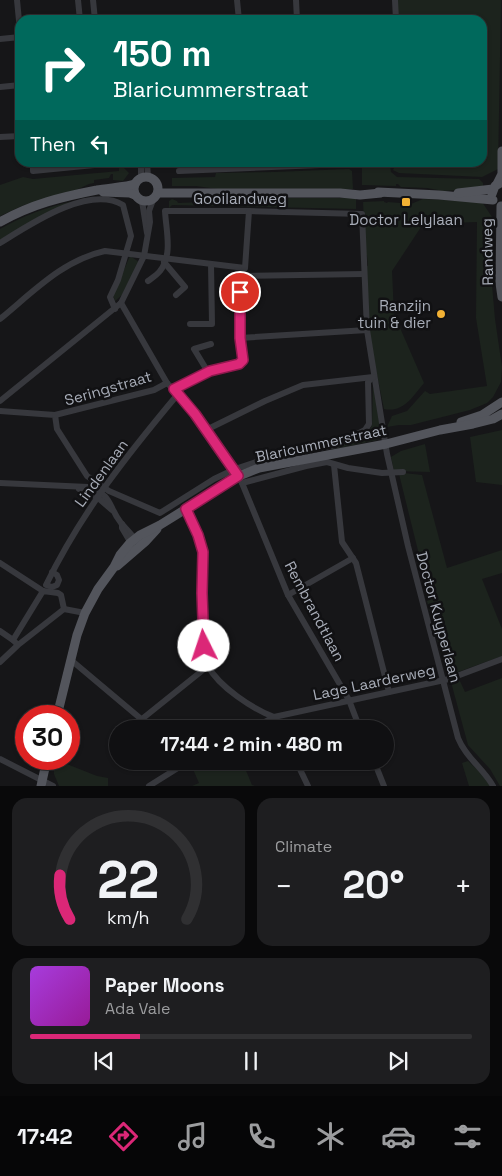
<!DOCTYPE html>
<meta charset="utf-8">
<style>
body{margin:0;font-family:"Space Grotesk",sans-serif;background:#1e1e20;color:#f1f3f6;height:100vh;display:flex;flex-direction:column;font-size:19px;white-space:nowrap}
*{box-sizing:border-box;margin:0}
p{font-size:16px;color:#9c9d9f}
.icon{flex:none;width:28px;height:28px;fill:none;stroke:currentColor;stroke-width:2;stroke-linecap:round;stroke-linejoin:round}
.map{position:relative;height:786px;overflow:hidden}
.details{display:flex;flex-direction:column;gap:12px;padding:12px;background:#09090a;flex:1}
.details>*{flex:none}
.hud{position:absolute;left:15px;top:15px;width:472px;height:152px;border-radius:15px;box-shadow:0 1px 4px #0004,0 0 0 1px #303032;background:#00695c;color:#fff;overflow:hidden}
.speed{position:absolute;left:15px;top:705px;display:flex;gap:10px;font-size:25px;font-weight:700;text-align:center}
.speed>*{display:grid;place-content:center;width:65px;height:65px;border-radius:50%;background:#101012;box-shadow:0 1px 4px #0004,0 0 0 1px #303032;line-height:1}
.speed .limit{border:8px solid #d22;background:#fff;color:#111}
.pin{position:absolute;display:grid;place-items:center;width:42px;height:42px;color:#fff;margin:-21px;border:2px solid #fff;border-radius:50%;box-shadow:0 1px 5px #0007}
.me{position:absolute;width:55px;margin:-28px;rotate:356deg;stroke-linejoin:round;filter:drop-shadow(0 0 4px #0008)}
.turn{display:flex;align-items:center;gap:18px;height:105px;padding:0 15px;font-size:22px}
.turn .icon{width:65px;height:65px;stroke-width:2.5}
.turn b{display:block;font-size:35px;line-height:42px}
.then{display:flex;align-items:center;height:48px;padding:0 15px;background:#0003;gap:10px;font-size:19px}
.big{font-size:38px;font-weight:800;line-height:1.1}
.details .widget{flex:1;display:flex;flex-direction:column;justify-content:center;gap:8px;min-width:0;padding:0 18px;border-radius:15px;background:#1e1e20}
.details .dial{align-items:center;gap:0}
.dial svg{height:130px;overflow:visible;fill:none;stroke:#303032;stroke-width:7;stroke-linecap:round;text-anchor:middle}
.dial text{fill:#f1f3f6;stroke:none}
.song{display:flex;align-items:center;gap:15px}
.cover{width:60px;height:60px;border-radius:8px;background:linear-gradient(135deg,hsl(280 70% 55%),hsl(300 70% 35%))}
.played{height:5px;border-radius:2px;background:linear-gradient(90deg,#db2777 25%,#303032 25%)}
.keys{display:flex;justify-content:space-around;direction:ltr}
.heat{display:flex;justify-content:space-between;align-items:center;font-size:28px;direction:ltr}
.details .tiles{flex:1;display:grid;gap:12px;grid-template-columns:1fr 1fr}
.widget:last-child{grid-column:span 2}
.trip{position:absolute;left:109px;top:720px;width:285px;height:50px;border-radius:25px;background:#101012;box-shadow:0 1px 4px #0004,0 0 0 1px #303032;font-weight:800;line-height:50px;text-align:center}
.tabs{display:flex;height:80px;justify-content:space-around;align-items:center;background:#060607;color:#9c9d9f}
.tabs .icon{width:35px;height:35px}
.tabs .selected{color:#db2777}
.tabs b{font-size:22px;color:#f1f3f6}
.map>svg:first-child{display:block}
.green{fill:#1c231d}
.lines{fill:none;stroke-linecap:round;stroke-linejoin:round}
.minor{stroke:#37383d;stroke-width:6}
.major{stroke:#53555c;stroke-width:9}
.route-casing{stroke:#8e194d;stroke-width:12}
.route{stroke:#db2777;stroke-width:9}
.poi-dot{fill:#f2b134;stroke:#111113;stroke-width:2}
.labels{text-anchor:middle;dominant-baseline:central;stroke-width:5;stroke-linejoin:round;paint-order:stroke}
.street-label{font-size:15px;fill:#a8adb8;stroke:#111113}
.poi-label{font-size:15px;fill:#a8adb8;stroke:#111113}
</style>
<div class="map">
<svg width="502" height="786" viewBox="0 0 502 786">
<rect width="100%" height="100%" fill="#161618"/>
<g class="green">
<polygon points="398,0 501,0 498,169 482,177 399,173 393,170 395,166 402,163 482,162 482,20 398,20"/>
<polygon points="119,166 123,167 129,173 123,181 113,180 113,174 111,174 109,178 94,180 94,183 89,184 74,191 24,205 0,216 0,185 23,177 33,179 119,171"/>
<polygon points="390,166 391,172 397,177 479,179 483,183 483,186 458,190 443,191 427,188 401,187 398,184 396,184 396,186 362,185 362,168"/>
<polygon points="349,169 352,171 353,189 217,189 196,186 172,186 172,178 215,177 216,173 274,172"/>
<polygon points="213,197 242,198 356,198 356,209 172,205 169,208 169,201 172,199 177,201 178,203 203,202 204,199"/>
<path d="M423 199 482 202 492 217V285L495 319 502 367 501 382 493 397 487 403 470 410 411 425H399L387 427 392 416 407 411 425 391 430 394 487 386 476 318 477 222 423 224 392 271 394 314 424 383C413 396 404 413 384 409L375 365 370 333 366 266H368L367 255H366L363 202 384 201V202L387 203 388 202 411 204Z"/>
<path d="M75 201 0 240V229C23 216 48 206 75 201Z"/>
<polygon points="130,256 139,262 122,295 115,301 113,295"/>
<polygon points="373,384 381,433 377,440 330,450 369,431 372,425"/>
<polygon points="502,430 502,485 476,482 470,437"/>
<polygon points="425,444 430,472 394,471 391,457 401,451"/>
<polygon points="404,473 422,475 447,568 502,550 502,573 482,579 502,629 502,656 447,676 427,601 430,599 399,474"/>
<polygon points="502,678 502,786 500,786 490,769 468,745 451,682 459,679 465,692"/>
<polygon points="54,759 97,776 108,778 108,786 59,786 54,774"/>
<polygon points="202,761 230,761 232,765 242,761 252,785 255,786 192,786 199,783 192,767"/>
<polygon points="468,761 483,775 490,786 469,786 462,763"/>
</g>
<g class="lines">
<g class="minor">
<polyline points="17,0 20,31"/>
<polyline points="78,0 80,20"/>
<polyline points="93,0 95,20"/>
<polyline points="237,0 239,20"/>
<polyline points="296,0 297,20"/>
<polyline points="395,0 396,20"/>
<polyline points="159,20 210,18 214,19 239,17"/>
<polyline points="318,20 396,18"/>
<polyline points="0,39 20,37"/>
<polyline points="0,87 20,85"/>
<polyline points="0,137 20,136"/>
<polyline points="33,162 33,171 125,162"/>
<polyline points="147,162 148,177"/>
<polyline points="179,171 392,162"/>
<polyline points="141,178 141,162"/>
<polyline points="142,201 147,233"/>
<path d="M0 243C29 225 89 184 123 205L131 236 118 280 110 297 115 309"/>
<polyline points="164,262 185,287 176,295"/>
<polyline points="240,276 364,274"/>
<path d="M148 281C152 278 157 275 160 271 173 255 166 230 165 211H249L362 214 367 330 387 454 408 546 458 738C466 758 483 768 493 786"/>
<polyline points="121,303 167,383 183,399 230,463 242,483 288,595 349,700 360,729"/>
<path d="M0 319C33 292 63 260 105 251L245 268"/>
<polyline points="190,324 212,324 211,264"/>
<polyline points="240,338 367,330"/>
<polyline points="208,372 194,349 211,344"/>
<polyline points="174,389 210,371 239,364 243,360 240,338 240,276 245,268 249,211"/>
<polyline points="0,401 121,303 144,256 150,222 149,211 153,200"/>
<polyline points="0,411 55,415 57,429 87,476 109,491 160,513 214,479 235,469 256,462 300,451 336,445 365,430 369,424 368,382 374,376"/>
<polyline points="55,415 154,390 167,383"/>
<polyline points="206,430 265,401 303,385 373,377"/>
<polyline points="334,465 342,542 356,563 389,692"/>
<path d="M0 483 88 487C114 496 107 505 121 523 126 529 132 534 136 541"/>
<polyline points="242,483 306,466 327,462 348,468 382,473 403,472"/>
<polyline points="79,489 97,497 112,510"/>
<path d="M186 509C191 523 200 536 203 551 205 565 202 580 202 593 201 611 201 650 208 666 219 687 253 709 274 717L280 729"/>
<polyline points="122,524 122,528 132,545"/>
<polyline points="0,563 43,591"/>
<path d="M52 572 57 575 59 580 57 585 52 587 46 585C81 513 127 455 178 394"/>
<polyline points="288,595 353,558"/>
<polyline points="64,609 85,613"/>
<polyline points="0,631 13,640"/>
<polyline points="71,660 153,729"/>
<polyline points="0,662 18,645 64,609 61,595 58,593 43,591 13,640 18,645"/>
<polyline points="142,719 208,666"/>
<polyline points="252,729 274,717 449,679 502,659"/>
<polyline points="0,759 53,786"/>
<polyline points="296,761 308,786"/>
<polyline points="374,761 384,786"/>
<polyline points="149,786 189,761"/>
</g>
<g class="major">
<circle cx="146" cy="189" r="12"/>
<polyline points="497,184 502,174 502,151"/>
<polyline points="103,192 130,193 135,195"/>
<polyline points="378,192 439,195 493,200"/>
<polyline points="158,193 340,193 360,195 381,193"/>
<polyline points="458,193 493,189"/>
<polyline points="492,194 495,186 502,182"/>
<polyline points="501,206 500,283 502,297"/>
<path d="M0 222C32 204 61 197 97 190 106 188 128 187 135 184"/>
<polyline points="461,422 482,415 502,402"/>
<polyline points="117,566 146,541 157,529"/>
<polyline points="57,716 77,635 85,613 98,589 114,567 120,555 130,543 140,535 160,525 239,476 259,468 386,444 440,430 473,424 493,419 502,414"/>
<polyline points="41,786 47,759"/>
</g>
</g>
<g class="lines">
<g class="route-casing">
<polyline id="route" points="204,646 202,593 203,552 198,535 186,509 238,476 195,414 174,389 210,371 239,364 243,360 240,338 240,292"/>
</g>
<use href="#route" class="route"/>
</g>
<g class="poi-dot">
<rect x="401" y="197" width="10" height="10" rx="2.5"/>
<circle cx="441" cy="314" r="5"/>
</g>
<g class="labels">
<g class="street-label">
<text x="240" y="198">Gooilandweg</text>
<text transform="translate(487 252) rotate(-91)">Randweg</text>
<text transform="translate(108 388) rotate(-16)">Seringstraat</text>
<text transform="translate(321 443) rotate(-12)">Blaricummerstraat</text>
<text transform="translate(101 473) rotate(-54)">Lindenlaan</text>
<text transform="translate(315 611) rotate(62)">Rembrandtlaan</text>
<text transform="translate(439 617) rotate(75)">Doctor Kuyperlaan</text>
<text transform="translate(374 682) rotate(-12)">Lage Laarderweg</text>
</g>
<g class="poi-label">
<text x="406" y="219">Doctor Lelylaan</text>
<text x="431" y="305" text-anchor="end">Ranzijn<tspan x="431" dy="17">tuin &amp; dier</tspan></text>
</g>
</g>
</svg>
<div class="speed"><div class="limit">30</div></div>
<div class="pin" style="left:240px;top:292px;background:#d93025"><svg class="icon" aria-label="arrive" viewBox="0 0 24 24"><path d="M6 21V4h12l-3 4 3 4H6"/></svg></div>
<svg class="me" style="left:204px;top:646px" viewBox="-20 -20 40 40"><circle r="19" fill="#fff"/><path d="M0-13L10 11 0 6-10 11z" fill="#db2777"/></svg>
<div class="trip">17:44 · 2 min · 480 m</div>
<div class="hud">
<div class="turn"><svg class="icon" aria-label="right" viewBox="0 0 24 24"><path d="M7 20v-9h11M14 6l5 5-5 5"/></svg><div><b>150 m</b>Blaricummerstraat</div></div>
<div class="then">Then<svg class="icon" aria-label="left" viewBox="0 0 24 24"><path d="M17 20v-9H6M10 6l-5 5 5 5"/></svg></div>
</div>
</div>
<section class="details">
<div class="tiles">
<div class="widget dial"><svg viewBox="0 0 100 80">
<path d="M14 69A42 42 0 1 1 86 69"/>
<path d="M14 69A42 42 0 0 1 8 42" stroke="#db2777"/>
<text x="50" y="56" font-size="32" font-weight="700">22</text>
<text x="50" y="72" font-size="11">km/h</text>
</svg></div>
<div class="widget"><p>Climate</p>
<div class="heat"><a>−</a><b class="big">20°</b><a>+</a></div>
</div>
<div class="widget">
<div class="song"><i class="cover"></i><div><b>Paper Moons</b><p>Ada Vale</p></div></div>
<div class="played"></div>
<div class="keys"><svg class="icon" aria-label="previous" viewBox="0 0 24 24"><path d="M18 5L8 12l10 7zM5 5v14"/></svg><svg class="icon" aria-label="pause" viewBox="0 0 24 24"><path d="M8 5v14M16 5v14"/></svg><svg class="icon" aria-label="next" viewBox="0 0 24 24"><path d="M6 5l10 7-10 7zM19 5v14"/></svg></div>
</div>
</div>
</section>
<nav class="tabs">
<b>17:42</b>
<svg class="icon selected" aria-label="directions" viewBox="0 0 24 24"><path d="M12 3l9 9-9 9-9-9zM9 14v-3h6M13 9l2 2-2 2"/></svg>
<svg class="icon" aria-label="music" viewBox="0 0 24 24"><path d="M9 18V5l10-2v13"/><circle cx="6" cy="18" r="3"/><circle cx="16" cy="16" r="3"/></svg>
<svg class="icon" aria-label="phone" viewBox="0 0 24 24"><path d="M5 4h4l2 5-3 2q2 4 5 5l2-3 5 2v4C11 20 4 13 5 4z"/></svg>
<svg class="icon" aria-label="climate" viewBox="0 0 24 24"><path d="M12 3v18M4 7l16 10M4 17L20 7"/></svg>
<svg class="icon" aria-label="car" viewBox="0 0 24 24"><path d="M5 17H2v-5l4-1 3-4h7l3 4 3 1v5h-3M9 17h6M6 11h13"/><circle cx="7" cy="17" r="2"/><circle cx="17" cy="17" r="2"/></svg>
<svg class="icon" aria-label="filters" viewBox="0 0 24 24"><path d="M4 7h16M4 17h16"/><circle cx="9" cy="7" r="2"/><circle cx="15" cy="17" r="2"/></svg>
</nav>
